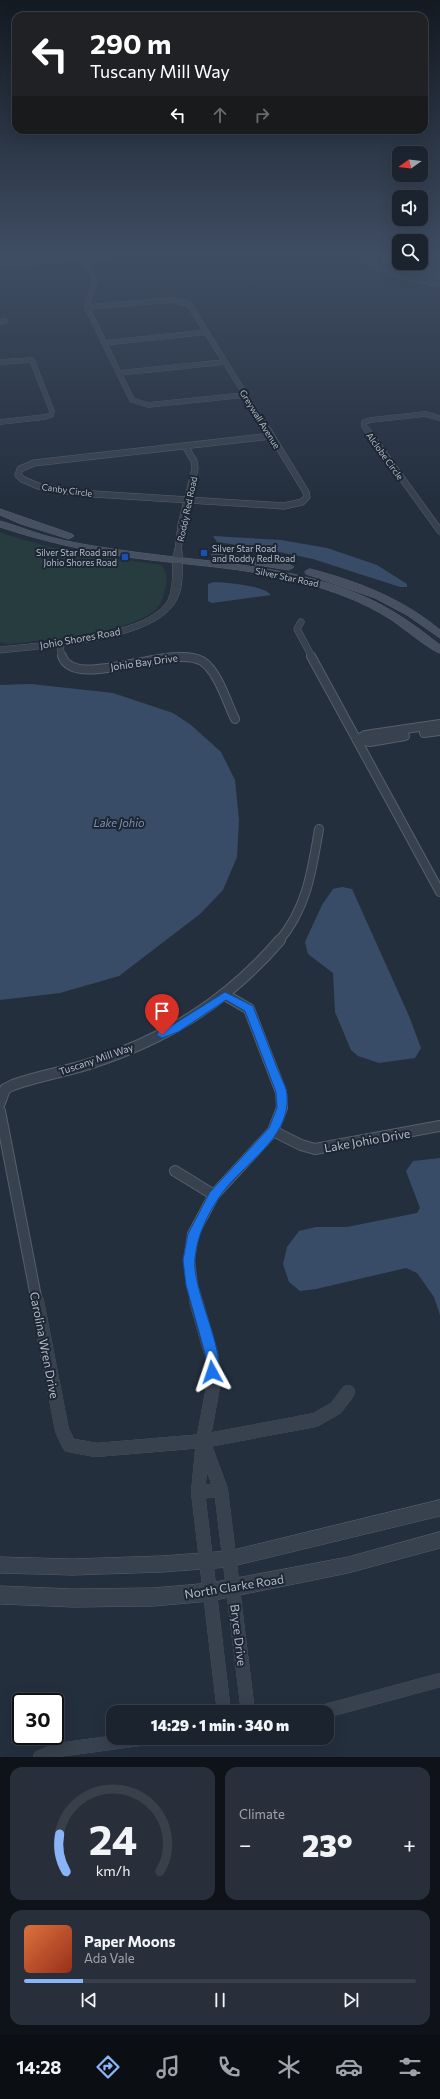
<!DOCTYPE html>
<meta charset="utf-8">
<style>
body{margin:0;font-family:Commissioner,sans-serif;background:#282f3a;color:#f1f3f6;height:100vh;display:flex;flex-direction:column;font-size:15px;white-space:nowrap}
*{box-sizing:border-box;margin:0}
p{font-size:13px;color:#a0a4aa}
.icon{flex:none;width:22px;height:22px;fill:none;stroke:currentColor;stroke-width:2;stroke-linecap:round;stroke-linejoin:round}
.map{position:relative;height:1757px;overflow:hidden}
.details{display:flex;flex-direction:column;gap:10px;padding:10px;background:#0f1319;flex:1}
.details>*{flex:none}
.banner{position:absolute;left:12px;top:12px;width:416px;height:122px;border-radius:12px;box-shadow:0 4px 16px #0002,0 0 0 1px #39404a;background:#202124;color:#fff;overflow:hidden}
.needle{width:26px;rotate:256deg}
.tools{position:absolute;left:392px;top:146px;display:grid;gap:8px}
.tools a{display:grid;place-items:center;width:36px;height:36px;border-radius:8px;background:#1b232e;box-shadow:0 4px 16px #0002,0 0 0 1px #39404a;font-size:20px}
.speed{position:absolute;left:12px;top:1693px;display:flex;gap:8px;font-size:20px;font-weight:700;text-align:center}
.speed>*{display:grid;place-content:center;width:52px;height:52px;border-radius:50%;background:#1b232e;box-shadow:0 4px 16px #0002,0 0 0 1px #39404a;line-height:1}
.speed .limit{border:2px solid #111;border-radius:6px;background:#fff;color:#111}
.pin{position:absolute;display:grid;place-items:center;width:34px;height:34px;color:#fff;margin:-41px -17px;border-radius:50% 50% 50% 0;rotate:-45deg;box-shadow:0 0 4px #0007}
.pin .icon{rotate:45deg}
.me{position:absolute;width:44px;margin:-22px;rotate:355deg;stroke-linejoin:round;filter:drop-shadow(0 0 3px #0008)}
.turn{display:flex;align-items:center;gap:14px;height:84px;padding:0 12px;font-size:18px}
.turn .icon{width:52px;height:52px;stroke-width:2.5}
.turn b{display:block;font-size:28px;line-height:34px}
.lanes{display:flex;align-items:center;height:38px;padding:0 12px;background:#0003;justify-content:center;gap:20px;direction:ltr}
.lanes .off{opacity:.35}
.big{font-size:30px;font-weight:800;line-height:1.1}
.details .tile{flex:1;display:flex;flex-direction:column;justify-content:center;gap:6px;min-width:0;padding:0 14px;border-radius:12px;background:#282f3a}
.details .dial{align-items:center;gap:0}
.dial svg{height:104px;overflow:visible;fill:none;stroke:#39404a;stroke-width:7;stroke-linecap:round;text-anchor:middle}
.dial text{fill:#f1f3f6;stroke:none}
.song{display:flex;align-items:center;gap:12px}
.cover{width:48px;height:48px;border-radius:6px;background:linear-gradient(135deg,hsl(20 70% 55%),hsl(10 70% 35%))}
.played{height:4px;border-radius:2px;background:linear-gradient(90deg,#8ab4f8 15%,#39404a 15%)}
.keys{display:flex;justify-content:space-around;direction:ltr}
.heat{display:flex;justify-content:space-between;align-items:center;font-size:22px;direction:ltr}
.details .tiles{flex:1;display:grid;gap:10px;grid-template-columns:1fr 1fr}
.tile:last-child{grid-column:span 2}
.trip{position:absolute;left:106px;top:1705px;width:228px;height:40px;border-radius:12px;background:#1b232e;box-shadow:0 4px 16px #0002,0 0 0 1px #39404a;font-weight:800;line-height:40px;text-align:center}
.menu{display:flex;height:64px;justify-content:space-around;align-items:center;background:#0b0e12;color:#a0a4aa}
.menu .icon{width:28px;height:28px}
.menu .current{color:#8ab4f8}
.menu b{font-size:18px;color:#f1f3f6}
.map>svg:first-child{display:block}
.green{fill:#263c3f}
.water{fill:#394c67}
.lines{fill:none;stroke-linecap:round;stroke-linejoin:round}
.minor-far4-casing{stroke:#565f6c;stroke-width:5.5}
.minor-far3-casing{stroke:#565f6c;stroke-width:7}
.minor-far2-casing{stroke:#565f6c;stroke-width:10}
.minor-far1-casing{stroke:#565f6c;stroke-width:12}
.minor-casing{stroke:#565f6c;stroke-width:14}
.tertiary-casing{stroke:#565f6c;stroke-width:1}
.secondary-casing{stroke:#565f6c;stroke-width:1}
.minor-far4{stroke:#38414e;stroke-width:5}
.minor-far3{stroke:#38414e;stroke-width:6}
.minor-far2{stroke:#38414e;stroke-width:8}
.minor-far1{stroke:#38414e;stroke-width:10}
.minor{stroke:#38414e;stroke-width:14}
.tertiary{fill:#38414e;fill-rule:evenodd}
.secondary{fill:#465061;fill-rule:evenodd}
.route{fill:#1a73e8;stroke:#114b97}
.transit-dot{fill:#1a4fb4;stroke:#1d2633;stroke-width:1.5}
.labels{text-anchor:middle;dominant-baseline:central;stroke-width:4;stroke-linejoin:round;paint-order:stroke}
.far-street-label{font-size:9px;fill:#b4bcc9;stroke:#1d2633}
.far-poi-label{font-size:9px;fill:#b4bcc9;stroke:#1d2633;text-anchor:start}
.street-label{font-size:10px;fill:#b4bcc9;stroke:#1d2633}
.water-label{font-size:11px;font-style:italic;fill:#7c92b1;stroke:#1d2633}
.near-street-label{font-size:12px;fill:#b4bcc9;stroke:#1d2633}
</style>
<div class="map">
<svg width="440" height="1757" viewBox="0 0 440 1757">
<rect width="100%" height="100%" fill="#242f3e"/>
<path class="green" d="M0 532C52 551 106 557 161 565 168 573 168 582 164 593 163 596 162 601 160 604 143 633 42 640 9 644L0 642Z"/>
<g class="water">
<path d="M373 253H399V263H421V253H440V280C413 277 392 273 373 253Z"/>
<polygon points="213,536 281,540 327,548 377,565 407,584 407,587 400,587 313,559 270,550 217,542"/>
<path d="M214 582C227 583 263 585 271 595L212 603 208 601V584Z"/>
<polygon points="31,684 113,693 173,713 191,725 221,752 235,780 239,820 237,857 223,890 200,914 119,976 60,993 0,1000 0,685"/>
<polygon points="342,887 352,889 409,1016 421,1048 415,1058 379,1063 358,1056 351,1050 335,1012 333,973 308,954 305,942 322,905 333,889"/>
<polygon points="440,1158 440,1315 434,1297 417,1273 406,1268 316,1289 300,1291 289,1282 283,1264 287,1247 299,1231 316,1227 347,1227 417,1213 420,1208 406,1171 413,1161"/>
</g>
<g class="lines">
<g class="minor-far4-casing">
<g id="minor-far4">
<polyline points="356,253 375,265 401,277 440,285"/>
<polyline points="85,257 95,280 87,307 132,400 148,405 245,395"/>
<polyline points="87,307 172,300 189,304 268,431"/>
<polyline points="0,322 5,321"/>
<polyline points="104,343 207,332"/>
<polyline points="0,362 32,360 52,411 51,415 45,417 0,422"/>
<polyline points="119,373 225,362"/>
<polyline points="368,431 364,426 364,422 371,420 425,414 440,418"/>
</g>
</g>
<g class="minor-far3-casing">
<g id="minor-far3">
<polyline points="268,430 306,492 307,497 302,502 284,506 78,493 38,486 22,479 18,475 20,469 34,463 271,436"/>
<polyline points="367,430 440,531"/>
<polyline points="178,551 181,525 195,469 194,461 185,446"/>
<polyline points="301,622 297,629 312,657"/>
<polyline points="59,642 62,657"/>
<polyline points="170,657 188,657"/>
</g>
</g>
<g class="minor-far2-casing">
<g id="minor-far2">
<path d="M62 656C74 692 171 643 202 661 218 671 227 703 235 719"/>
<polyline points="311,656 440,892"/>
<polyline points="424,733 440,731"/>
<polyline points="357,740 365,735 440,724"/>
<polyline points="357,740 370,742 405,736"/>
<path d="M279 941C307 908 312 870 319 829"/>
</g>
</g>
<g class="minor-far1-casing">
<g id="minor-far1">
<path d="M0 1103 5 1089 13 1085C38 1076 64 1072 89 1064 166 1039 227 1002 280 940"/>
<polyline points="0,1111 37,1302"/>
<polyline points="273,1131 301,1145 315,1149 440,1126"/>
<polyline points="175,1171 214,1195"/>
<polyline points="197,1302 192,1285 189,1260 193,1234 214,1195 273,1131 282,1108 281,1092 249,1009 225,995"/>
</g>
</g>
<g class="minor-casing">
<g id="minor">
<polyline points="37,1301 62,1430 69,1445 96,1450 203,1441 315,1420 336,1408 348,1392"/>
<polyline points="196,1301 212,1357 213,1387 203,1441 198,1492 224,1712"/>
<polyline points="204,1444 221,1490 248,1712"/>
<polyline points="198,1492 221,1490"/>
<polyline points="322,1712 440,1680"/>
<polyline points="40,1757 58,1750 147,1738"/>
</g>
</g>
<g class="tertiary-casing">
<g id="tertiary">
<polygon points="104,253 124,253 121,255 0,267 0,263"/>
<polygon points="209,253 261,253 258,255 212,255"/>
<path d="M175 549H178L182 551C182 567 184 585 177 599 157 642 42 648 0 653V647C37 643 149 636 168 600 176 583 170 562 175 549Z"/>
<polygon points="440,1500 440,1516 229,1567 162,1572 72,1575 0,1573 0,1557 72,1559 162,1556 229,1551"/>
<polygon points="440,1532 440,1548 348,1573 210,1601 154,1606 73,1607 0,1604 0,1586 73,1589 154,1588 210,1583 348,1557"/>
</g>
</g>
<g class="secondary-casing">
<g id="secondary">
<polygon points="0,509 72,534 74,536 69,539 21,524 0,515"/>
<path d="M0 521C15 525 29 531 43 535 70 543 99 547 127 551 203 562 285 564 358 594 388 606 415 625 440 645V653C431 651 401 626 390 619 362 601 333 591 301 582 245 567 184 565 127 557 83 550 42 541 0 527Z"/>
<polygon points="215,553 289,564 294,567 289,570 212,558 212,554"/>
<path d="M310 569C357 581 403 599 440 630V638L407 615 375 598 306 574 305 572Z"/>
</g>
</g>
<use href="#minor-far4" class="minor-far4"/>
<use href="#minor-far3" class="minor-far3"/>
<use href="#minor-far2" class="minor-far2"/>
<use href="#minor-far1" class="minor-far1"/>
<use href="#minor" class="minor"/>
<use href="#tertiary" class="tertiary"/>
<use href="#secondary" class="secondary"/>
</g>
<linearGradient id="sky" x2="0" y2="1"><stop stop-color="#141a22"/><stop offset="0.51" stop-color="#3f4d63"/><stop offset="1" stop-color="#3f4d63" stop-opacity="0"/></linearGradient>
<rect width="440" height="499" fill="url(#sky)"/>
<path class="route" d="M225 992 253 1006 254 1009C262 1029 270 1049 277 1068 280 1076 286 1086 287 1094 291 1141 240 1164 218 1199 206 1217 197 1237 195 1258 191 1289 227 1352 217 1376L212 1378 208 1376 206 1357 186 1285 183 1260 188 1234 210 1192 269 1128 277 1108 276 1092 245 1011 226 1000 178 1032 162 1038 157 1035 158 1032 171 1026Z"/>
<g class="transit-dot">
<rect x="200" y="549" width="8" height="8" rx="2"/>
<rect x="121" y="553" width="8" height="8" rx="2"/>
</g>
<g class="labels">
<g class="far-street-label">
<text transform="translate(260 419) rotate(58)">Greywall Avenue</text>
<text transform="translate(385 456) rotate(54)">Alclobe Circle</text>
<text transform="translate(67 490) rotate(8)">Canby Circle</text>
<text transform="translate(187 509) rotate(-78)">Roddy Red Road</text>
<text transform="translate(287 577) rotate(12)">Silver Star Road</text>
</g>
<g class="far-poi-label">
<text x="212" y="548">Silver Star Road<tspan x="212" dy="10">and Roddy Red Road</tspan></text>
<text x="117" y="552" text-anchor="end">Silver Star Road and<tspan x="117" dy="10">Johio Shores Road</tspan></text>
</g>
<g class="street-label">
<text transform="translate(80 638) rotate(-10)">Johio Shores Road</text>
<text transform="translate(144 662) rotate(-8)">Johio Bay Drive</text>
<text transform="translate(96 1059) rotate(-19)">Tuscany Mill Way</text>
</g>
<g class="water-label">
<text x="119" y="822">Lake Johio</text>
</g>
<g class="near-street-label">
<text transform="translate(367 1140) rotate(-10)">Lake Johio Drive</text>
<text transform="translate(45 1345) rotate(79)">Carolina Wren Drive</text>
<text transform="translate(234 1586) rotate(-9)">North Clarke Road</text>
<text transform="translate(239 1635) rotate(83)">Bryce Drive</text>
</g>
</g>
</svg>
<div class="tools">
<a><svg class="needle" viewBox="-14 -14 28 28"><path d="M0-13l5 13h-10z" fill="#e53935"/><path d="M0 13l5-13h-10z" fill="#a0a4aa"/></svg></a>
<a><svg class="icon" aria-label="sound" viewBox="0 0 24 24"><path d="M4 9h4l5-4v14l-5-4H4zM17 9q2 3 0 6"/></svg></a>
<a><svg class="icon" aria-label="search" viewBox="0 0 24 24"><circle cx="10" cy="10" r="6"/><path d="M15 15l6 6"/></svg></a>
</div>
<div class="speed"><div class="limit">30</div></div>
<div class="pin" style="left:162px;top:1035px;background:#d93025"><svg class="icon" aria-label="arrive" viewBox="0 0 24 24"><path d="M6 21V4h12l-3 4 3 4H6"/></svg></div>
<svg class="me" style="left:212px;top:1372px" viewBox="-20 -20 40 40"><path d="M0-17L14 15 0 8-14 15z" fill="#1a73e8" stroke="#fff" stroke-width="4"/></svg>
<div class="trip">14:29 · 1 min · 340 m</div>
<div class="banner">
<div class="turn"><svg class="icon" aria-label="left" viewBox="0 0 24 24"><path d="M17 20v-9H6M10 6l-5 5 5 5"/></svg><div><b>290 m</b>Tuscany Mill Way</div></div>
<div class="lanes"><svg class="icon" aria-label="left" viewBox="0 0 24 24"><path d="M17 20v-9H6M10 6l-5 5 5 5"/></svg><svg class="icon off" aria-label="ahead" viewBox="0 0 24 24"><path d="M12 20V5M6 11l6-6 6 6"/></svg><svg class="icon off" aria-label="right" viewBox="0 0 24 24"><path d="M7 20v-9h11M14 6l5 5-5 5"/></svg></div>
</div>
</div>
<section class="details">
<div class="tiles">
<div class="tile dial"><svg viewBox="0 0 100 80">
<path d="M14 69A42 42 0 1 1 86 69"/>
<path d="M14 69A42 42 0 0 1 9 40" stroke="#8ab4f8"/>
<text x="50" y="56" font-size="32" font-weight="700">24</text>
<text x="50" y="72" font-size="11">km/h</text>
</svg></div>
<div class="tile"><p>Climate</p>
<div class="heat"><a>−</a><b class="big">23°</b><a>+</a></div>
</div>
<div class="tile">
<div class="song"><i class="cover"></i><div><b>Paper Moons</b><p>Ada Vale</p></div></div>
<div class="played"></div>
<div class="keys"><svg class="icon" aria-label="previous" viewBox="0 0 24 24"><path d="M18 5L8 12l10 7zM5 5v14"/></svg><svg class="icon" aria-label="pause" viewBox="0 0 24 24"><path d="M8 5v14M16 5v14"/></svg><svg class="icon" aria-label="next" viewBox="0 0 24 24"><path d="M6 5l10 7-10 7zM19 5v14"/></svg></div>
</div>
</div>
</section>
<nav class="menu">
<b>14:28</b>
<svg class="icon current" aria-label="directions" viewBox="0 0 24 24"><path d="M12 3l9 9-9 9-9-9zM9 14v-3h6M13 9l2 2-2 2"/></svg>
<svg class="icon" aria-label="music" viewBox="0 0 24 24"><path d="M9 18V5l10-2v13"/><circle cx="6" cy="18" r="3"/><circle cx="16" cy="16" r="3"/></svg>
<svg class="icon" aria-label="phone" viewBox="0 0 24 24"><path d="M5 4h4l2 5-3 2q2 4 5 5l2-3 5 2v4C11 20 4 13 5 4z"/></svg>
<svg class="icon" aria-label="climate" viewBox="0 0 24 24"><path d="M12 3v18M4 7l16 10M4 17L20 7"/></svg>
<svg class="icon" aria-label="car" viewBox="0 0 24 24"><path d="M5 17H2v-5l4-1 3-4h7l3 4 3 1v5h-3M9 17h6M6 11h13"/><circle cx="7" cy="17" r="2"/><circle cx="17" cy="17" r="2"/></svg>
<svg class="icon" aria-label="filters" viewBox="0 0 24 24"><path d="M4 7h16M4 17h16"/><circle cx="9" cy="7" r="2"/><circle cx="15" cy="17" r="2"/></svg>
</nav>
